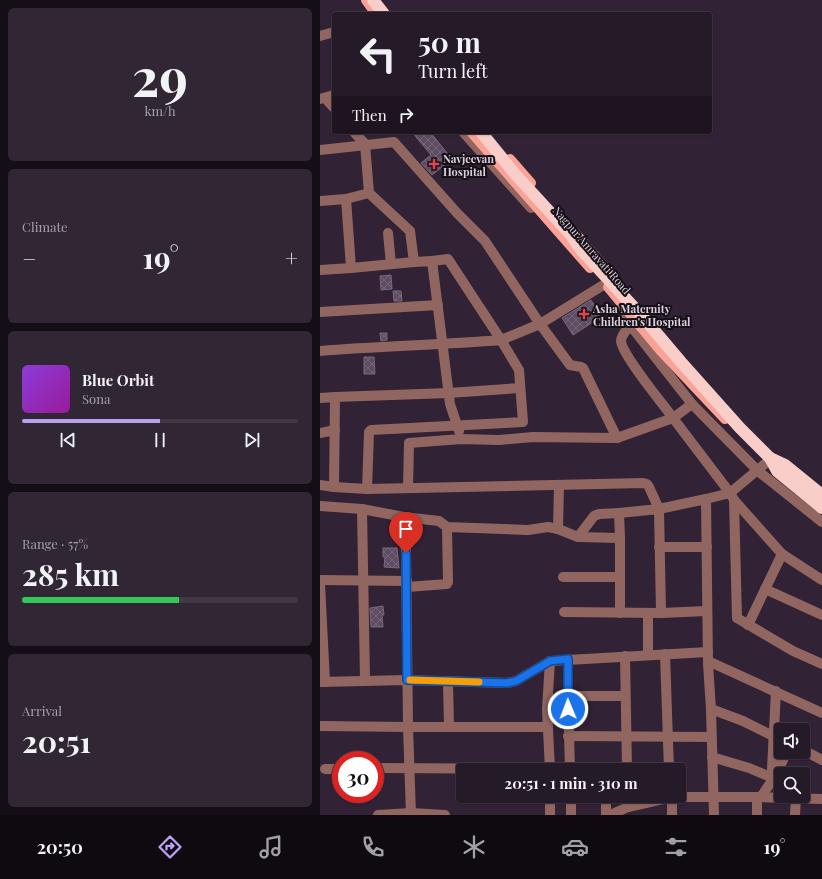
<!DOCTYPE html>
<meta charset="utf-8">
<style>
body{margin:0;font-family:"Playfair Display",serif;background:#312734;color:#f1f3f6;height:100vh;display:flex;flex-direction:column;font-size:15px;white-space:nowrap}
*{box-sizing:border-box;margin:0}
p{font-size:13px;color:#a3a1a8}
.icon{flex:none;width:22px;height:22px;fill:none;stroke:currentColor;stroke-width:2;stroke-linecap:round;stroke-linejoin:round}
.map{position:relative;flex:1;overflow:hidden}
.sheet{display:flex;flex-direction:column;gap:8px;padding:8px;background:#140e16;width:320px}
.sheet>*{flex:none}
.top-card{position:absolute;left:12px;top:12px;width:380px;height:122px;border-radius:4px;box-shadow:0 1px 3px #0004,0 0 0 1px #423845;background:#251a28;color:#f1f3f6;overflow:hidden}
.buttons{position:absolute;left:454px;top:723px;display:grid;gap:8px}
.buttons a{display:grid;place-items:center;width:36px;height:36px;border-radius:4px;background:#251a28;box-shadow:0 1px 3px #0004,0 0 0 1px #423845;font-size:20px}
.speed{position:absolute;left:12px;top:751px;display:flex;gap:8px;font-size:20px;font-weight:700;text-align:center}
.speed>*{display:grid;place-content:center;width:52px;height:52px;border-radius:50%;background:#251a28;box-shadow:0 1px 3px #0004,0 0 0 1px #423845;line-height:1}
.speed .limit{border:6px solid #d22;background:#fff;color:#111}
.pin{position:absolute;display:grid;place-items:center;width:34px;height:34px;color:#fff;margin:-41px -17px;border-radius:50% 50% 50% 0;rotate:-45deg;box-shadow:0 0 4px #0007}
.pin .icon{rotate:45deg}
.me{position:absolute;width:44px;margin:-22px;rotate:359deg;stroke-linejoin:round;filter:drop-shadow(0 0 3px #0008)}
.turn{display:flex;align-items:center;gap:14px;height:84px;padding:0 20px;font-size:18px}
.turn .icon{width:52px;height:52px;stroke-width:2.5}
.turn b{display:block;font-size:28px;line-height:34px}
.then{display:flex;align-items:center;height:38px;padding:0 20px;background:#0003;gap:8px;font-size:15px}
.big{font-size:30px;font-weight:700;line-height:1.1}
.sheet .tile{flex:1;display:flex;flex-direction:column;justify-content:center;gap:6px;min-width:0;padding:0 14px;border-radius:6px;background:#312734}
.sheet .dial{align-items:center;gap:0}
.dial b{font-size:52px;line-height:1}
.song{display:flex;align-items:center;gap:12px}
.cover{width:48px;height:48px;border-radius:6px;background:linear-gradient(135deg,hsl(270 70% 55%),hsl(300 70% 35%))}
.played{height:4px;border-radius:2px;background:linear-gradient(90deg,#bca0f2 50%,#423845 50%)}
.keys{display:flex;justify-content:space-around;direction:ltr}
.heat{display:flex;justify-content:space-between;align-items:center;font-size:22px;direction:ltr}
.charge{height:6px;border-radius:3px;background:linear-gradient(90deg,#34c759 57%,#423845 0)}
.trip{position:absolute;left:136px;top:763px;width:230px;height:40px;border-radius:4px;background:#251a28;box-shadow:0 1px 3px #0004,0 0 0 1px #423845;font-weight:700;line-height:40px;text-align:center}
.menu{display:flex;height:64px;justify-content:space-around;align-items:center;background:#0f0a10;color:#a3a1a8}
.menu .icon{width:28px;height:28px}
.menu .current{color:#bca0f2}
.menu b{font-size:18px;color:#f1f3f6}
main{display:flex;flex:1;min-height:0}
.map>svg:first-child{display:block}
.building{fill:url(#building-cross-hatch);stroke:#7a687e}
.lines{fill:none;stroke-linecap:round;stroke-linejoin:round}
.minor{stroke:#916660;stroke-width:10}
.major{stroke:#faa296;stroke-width:10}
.highway{stroke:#facec8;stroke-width:12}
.route-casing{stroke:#114b97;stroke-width:10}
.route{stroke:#1a73e8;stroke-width:7}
.slow{stroke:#f59e0b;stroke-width:7}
.health-dot{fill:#e0444e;stroke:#150f17;stroke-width:1.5}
.labels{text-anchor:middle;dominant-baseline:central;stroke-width:4;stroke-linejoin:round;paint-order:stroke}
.poi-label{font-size:11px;font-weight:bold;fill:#dad0dc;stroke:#150f17;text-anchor:start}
.street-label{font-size:11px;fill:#dad0dc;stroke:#150f17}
</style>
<main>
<section class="sheet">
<div class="tile dial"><b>29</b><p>km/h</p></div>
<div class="tile"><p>Climate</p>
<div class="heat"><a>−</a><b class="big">19°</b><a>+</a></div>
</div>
<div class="tile">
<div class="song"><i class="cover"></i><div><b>Blue Orbit</b><p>Sona</p></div></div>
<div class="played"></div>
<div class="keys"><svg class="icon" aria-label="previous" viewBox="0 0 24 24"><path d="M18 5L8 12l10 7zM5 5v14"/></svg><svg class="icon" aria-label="pause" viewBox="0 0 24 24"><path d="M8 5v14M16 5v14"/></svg><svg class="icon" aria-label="next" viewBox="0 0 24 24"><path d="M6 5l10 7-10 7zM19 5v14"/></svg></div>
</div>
<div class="tile"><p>Range · 57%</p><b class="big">285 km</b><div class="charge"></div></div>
<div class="tile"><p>Arrival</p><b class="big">20:51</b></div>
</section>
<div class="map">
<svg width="502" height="815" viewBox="0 0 502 815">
<defs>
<pattern id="building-cross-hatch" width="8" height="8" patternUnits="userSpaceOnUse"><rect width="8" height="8" fill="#5e4d62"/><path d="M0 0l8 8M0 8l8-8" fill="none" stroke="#746678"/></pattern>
</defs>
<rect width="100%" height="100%" fill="#312235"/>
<g class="building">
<polygon points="92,132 110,132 132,159 112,175 101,163 111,155"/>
<polygon points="71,275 72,289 61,290 60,276"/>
<polygon points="73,291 81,291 82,301 74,301"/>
<polygon points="271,300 282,316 253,335 242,318"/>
<polygon points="60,333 67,333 67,340 61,341"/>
<polygon points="44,357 54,357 55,374 44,374"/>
<polygon points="63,548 77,548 79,568 64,567 65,557 63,557"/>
<polygon points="63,606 64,615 62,615 63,627 51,627 50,608"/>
</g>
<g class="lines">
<g class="minor">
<polyline points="0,36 14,32"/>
<polyline points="5,98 14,108"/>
<polyline points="0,99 14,95"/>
<polyline points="34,132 45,144 49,193 90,231 94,262 112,261 130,404 139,431"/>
<polyline points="143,132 211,208"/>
<polyline points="0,150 74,142 137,213 165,241 220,324 285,284"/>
<polyline points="26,199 49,193"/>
<polyline points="0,201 26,199 31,268 0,270"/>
<polyline points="68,233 71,264"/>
<polyline points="112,261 128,259 181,340 220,324 250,365 261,367 263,368 297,438"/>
<polyline points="31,268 94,262"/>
<polyline points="301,303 303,312 310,325 372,404 438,471 502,522"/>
<polyline points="0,312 118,305"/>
<path d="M0 351C60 346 121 345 181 340L199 370 203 422 51 430 49 432 47 489"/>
<polyline points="0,398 15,397"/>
<polyline points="372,404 353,418 410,493 414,500 462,554 428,625"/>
<polyline points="0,433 15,430"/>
<polyline points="0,485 14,487 47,489 323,483 327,484 329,487 339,509 386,499 410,493 447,462"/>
<polyline points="14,487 15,397 129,393 200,388"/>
<path d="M88 488 89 443 141 439 179 440 213 437 297 438 353 418C343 404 302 355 301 341 301 335 307 330 310 325"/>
<polyline points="386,499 388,664 391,709 394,815"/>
<polyline points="414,500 417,618 473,651 502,664"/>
<polyline points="0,506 42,509 84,517 119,521 127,527 208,530 228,527 238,529 258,537 300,538"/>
<polyline points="42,509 45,680"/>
<polyline points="238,529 239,485"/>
<polyline points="258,537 274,516 279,514 299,513"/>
<polyline points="339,547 387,547"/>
<polyline points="462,554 502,580"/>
<polyline points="243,577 300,577"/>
<polyline points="0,580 87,581"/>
<polyline points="0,584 5,682"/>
<polyline points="87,587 127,584 128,582 127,527"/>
<polyline points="445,589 502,615"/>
<polyline points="244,612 341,613"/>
<polyline points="300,613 300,538 299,513 339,509 341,613 387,611"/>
<polyline points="328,613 328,655"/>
<polyline points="345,654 349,770"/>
<polyline points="305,656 307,770"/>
<polyline points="248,659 248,696 250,770"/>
<polyline points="230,661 227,709 230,770"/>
<polyline points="388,661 502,713"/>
<polyline points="0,682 87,680 187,683 196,681 230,661 388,652"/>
<polyline points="128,682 129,727"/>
<polyline points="248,696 305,696"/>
<polyline points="391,709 423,721 461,740"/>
<polyline points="0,726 88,727 86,553 84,517"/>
<polyline points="248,736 391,737"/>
<polyline points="483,750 502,760"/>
<polyline points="392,757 429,768 453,778"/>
<polyline points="55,768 230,769"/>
<polyline points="5,769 21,769"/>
<polyline points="455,776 452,769 456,691"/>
<polyline points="230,796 230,815"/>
<polyline points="251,796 251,815"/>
<polyline points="286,796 286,815"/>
<polyline points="308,796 308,807"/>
<polyline points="441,797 455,776 467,752"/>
<polyline points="58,815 91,813 125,815"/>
<polyline points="91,815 88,727 228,727"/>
<polyline points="290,815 308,807 352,797 437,797 502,799"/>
<polyline points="352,815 352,797"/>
<polyline points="437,815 437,797"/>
<polyline points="475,815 476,798"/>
</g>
<g class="major">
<polyline points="46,0 56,14"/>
<polyline points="151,132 270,268"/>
<polyline points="190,159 211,183"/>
<polyline points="255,233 294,278"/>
<polyline points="288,287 340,350 405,419"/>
</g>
<g class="highway">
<polyline points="53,0 64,14"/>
<polyline points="161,132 195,174 250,234 262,251 322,316 361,362 420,428 450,458 457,471 502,508"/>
<polyline points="450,458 465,465 502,495"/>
</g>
</g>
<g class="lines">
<g class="route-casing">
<polyline id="route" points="86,553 87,680 187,683 196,681 230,661 248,659 248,709"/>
</g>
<use href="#route" class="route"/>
<polyline class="slow" points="90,680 159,682"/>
</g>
<g class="health-dot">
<path d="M112 158h4v4h4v4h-4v4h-4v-4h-4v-4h4z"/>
<path d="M262 308h4v4h4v4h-4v4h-4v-4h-4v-4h4z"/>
</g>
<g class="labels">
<g class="poi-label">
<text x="123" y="158">Navjeevan<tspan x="123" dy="13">Hospital</tspan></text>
<text x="273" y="308">Asha Maternity<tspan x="273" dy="13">Children's Hospital</tspan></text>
</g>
<g class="street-label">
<text transform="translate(272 250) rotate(49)">Nagpur Amravati Road</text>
</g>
</g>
</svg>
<div class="buttons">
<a><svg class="icon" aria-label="sound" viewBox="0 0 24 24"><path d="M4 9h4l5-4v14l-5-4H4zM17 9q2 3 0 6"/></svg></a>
<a><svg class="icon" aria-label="search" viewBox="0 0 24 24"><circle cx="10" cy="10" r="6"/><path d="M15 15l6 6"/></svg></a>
</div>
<div class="speed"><div class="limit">30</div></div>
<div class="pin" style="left:86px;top:553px;background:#d93025"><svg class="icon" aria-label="arrive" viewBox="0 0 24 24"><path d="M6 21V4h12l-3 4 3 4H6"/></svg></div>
<svg class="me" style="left:248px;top:709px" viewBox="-20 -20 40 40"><circle r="17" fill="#1a73e8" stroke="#fff" stroke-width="3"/><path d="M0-11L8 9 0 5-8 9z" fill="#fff"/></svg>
<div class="trip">20:51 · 1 min · 310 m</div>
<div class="top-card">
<div class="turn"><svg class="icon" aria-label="left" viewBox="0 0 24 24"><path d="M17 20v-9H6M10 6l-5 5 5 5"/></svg><div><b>50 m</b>Turn left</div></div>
<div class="then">Then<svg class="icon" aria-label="right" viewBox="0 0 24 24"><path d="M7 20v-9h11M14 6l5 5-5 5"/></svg></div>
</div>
</div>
</main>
<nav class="menu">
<b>20:50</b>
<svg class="icon current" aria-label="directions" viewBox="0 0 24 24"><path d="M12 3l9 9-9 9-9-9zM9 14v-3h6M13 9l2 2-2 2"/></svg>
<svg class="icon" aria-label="music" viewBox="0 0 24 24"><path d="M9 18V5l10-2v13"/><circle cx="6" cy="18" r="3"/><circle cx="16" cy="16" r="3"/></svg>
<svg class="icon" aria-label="phone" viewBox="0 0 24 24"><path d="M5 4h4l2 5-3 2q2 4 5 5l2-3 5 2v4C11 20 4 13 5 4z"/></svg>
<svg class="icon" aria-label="climate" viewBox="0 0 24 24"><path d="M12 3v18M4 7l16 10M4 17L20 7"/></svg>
<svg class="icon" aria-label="car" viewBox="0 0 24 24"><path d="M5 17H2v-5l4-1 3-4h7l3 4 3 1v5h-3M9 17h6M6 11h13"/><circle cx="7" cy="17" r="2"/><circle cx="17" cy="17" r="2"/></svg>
<svg class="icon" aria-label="filters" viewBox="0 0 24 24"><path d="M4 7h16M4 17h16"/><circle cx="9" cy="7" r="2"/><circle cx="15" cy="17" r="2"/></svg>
<b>19°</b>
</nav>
